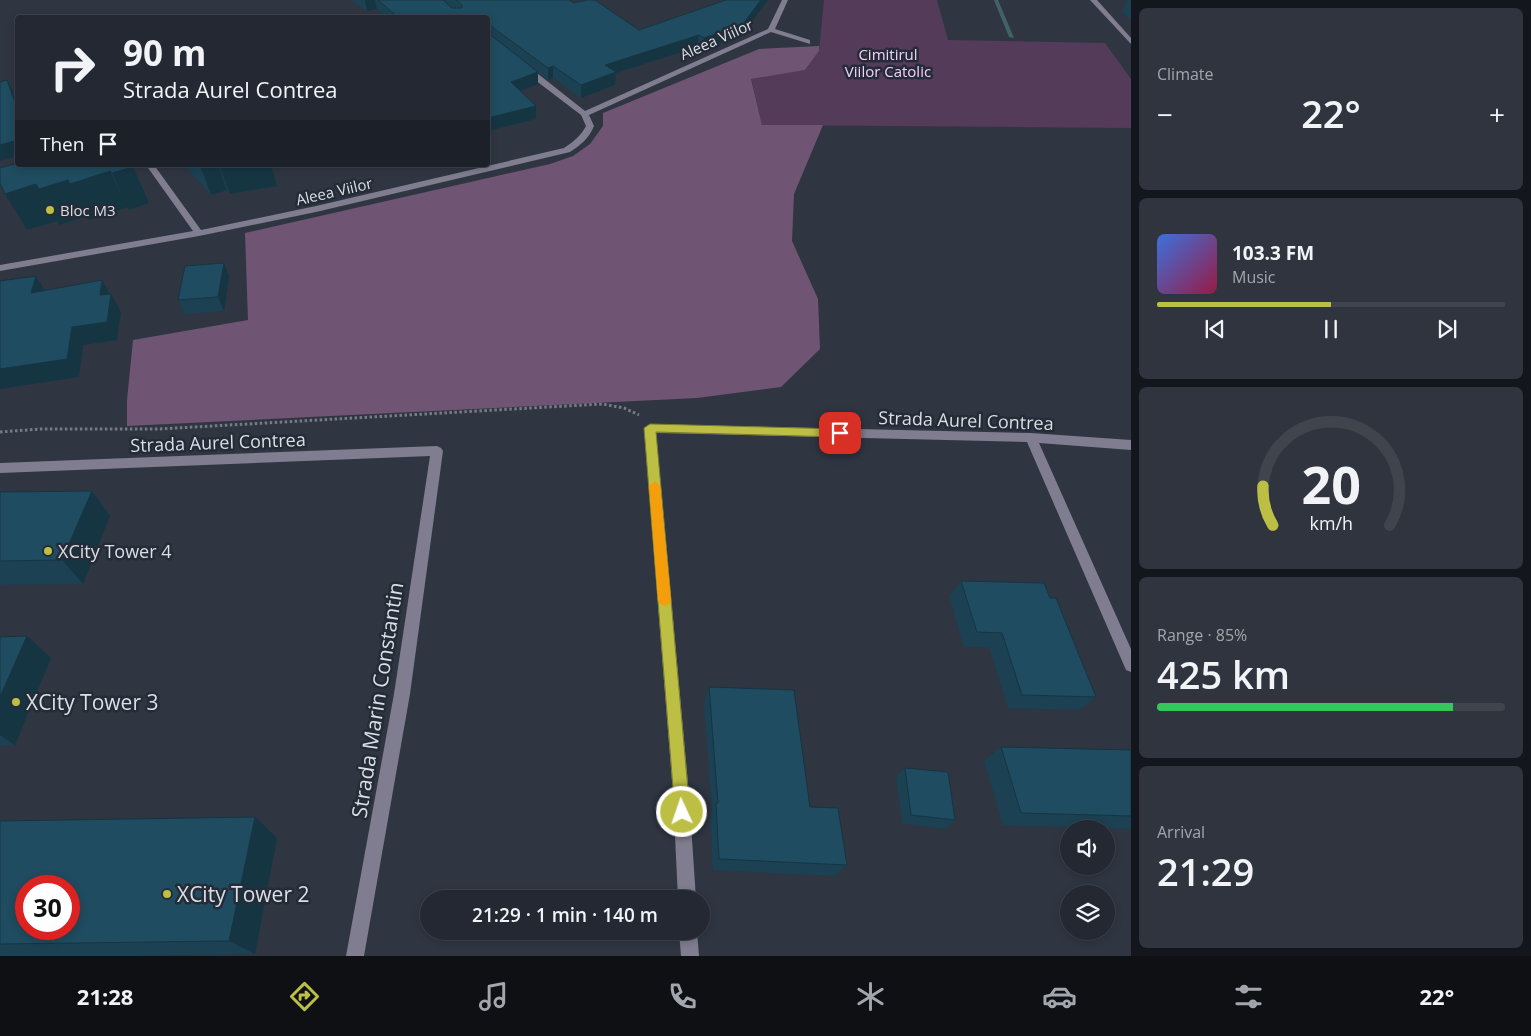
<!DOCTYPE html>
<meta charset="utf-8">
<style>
body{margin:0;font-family:"Open Sans",sans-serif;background:#2f343e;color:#f1f3f6;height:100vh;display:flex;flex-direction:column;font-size:19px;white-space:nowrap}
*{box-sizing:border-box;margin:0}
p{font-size:16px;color:#a3a6ac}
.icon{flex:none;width:28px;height:28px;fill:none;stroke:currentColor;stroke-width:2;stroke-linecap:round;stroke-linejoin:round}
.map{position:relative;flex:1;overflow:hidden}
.details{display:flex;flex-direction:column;gap:8px;padding:8px;background:#13161c;width:400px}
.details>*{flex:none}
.banner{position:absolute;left:15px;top:15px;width:475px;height:152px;border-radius:5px;box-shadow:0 2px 8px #0003,0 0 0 1px #40444d;background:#232832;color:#f1f3f6;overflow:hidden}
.buttons{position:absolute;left:1060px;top:820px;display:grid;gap:10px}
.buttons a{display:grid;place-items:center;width:55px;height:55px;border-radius:50%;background:#232832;box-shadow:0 2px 8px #0003,0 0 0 1px #40444d;font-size:25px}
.speed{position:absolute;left:15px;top:875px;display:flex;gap:10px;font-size:25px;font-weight:700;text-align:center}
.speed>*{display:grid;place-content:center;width:65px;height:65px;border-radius:50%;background:#232832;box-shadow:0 2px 8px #0003,0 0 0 1px #40444d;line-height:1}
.speed .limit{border:8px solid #d22;background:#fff;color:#111}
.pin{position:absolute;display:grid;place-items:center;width:42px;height:42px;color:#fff;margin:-21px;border-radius:10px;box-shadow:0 2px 8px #0006}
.me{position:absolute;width:55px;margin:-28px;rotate:357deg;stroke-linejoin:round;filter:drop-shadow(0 0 4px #0008)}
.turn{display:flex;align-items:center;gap:18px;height:105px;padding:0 25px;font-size:22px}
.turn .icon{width:65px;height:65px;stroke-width:2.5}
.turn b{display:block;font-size:35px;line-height:42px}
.then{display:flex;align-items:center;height:48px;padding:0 25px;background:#0003;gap:10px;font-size:19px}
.big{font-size:38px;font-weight:600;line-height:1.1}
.details .card{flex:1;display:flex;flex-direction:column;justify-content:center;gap:8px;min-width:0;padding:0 18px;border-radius:8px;background:#2f343e}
.details .dial{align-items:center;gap:0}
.dial svg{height:130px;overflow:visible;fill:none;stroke:#40444d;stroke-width:7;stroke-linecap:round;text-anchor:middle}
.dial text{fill:#f1f3f6;stroke:none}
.song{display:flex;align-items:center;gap:15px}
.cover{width:60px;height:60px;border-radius:8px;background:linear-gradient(135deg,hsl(220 70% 55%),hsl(340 70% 35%))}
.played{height:5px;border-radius:2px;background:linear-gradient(90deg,#bcbf44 50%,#40444d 50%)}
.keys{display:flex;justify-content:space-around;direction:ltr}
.heat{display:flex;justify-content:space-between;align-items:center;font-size:28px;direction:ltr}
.charge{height:8px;border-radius:4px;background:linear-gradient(90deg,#34c759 85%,#40444d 0)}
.trip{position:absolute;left:420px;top:890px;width:290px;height:50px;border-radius:25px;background:#232832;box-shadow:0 2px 8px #0003,0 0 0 1px #40444d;font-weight:600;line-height:50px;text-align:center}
.tab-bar{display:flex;height:80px;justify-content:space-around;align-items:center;background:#0e1014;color:#a3a6ac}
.tab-bar .icon{width:35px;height:35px}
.tab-bar .active{color:#bcbf44}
.tab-bar b{font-size:22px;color:#f1f3f6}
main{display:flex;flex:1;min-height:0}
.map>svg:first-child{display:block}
.green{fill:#543b5a}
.forest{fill:#6f5474}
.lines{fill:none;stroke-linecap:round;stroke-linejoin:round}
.stream{fill:#416266;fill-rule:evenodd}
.path{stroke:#757c85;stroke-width:3;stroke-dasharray:2.5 2.5;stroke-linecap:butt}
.minor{fill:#7f7d8f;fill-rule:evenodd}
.wall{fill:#1b4153}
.shaded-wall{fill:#163543}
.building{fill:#1f4c60;stroke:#163543;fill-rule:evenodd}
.route{fill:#bcbf44;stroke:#7a7c2c}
.slow{fill:#f59e0b}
.poi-dot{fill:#bcbf44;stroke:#252c38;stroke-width:2}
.labels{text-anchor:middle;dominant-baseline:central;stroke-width:5;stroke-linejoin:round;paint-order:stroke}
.far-street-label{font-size:15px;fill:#dadfe6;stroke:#252c38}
.far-park-label{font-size:15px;fill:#f3cefa;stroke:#252c38}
.far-poi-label{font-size:15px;fill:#dadfe6;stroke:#252c38;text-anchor:start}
.street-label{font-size:18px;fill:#dadfe6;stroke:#252c38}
.poi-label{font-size:18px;fill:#dadfe6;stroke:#252c38;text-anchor:start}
.near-street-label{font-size:21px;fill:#dadfe6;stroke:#252c38}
.near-poi-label{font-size:21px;fill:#dadfe6;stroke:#252c38;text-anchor:start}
</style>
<main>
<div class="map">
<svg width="1131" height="956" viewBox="0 0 1131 956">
<rect width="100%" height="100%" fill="#2f3642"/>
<polygon class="green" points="824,0 937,0 948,40 1105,43 1131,79 1131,128 762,125 751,78 805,70 819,51"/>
<polygon class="forest" points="819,46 819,51 805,70 751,79 762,125 823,125 794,194 792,241 818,299 820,349 781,387 697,398 127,426 127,400 133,340 248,320 245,233 550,164 573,156 590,144 603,126 603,113 759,49"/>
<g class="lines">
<polygon class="stream" points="994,0 998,0 1014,38 1009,37"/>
<polyline class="path" points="0,432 40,429 159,429 602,404 624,408 639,415"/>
<g class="minor">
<path d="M782 0H788L775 29 810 40V44L771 32 589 115 594 126C589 138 581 145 570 152L316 212 199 236 0 271V265L193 231 146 165H154L201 230 316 206 564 148C573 142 581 136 586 126L581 115 522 70V66H528L585 111 768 29Z"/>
<polygon points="1090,0 1097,0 1131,38 1131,44"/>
<polygon points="650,424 1031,433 1131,440 1131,450 1039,443 1131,649 1131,672 1126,670 1027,442 656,433 689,794 696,899 678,899 673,794 644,428"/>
<polygon points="437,446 441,448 443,451 410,694 364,956 346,956 394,694 430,456 0,473 0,463"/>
<polygon points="679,931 697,931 699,956 681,956"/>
</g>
</g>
<g class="wall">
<polygon points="351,0 443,0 452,8 453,8 444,0 569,0 574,3 639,30 741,35 702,50 697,47 616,73 615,85 581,98 553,78 548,80 538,73 538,84 520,91 536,106 536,119 488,131 488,18 387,18 377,9 367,11"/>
<polygon points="1127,0 1131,0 1131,20 1122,12"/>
<polygon points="18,163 132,165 149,203 129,210 128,207 89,220 87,216 59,225 57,221 27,230"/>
<polygon points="184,165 271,165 277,186 230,194 227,190 211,195"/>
<polygon points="224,263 229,277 224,311 185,314 178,300"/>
<polygon points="92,491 110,516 83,584 0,585 0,492"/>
<polygon points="961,581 1050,598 1096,697 1079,710 1008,708 989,647 964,647 949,596"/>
<polygon points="0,637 51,658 15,745 0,745"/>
<polygon points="709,687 810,807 847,865 835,876 713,870 710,815 712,812 704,703"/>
<polygon points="1001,747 1131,750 1131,829 1003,825 984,761"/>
<polygon points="905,768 955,820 945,829 902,823 896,777"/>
<polygon points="255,817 277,838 255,954 132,956 0,956 0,821"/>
</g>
<g class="shaded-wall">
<polygon points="365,0 375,0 377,9 367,11"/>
<polygon points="761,0 768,0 741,35 702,50 704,38"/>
<polygon points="699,35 697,47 616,73 615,85 581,98 581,85 605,65"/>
<polygon points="553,66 553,78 548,80 548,68"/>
<polygon points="538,72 538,84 512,94 511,82"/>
<polygon points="7,80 18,102 18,111"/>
<polygon points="536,106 536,119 488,131 488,118"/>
<polygon points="18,140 18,156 0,161 0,145"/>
<polygon points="200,165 218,165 227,190 211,195"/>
<polygon points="219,165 271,165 277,186 230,194"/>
<polygon points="133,167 149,203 129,210 112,173"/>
<polygon points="110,171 128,207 89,220 70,184"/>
<polygon points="68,180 87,216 59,225 57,221 27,230 5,194 36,184"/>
<polygon points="224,263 229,277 224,311 218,297"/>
<polygon points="36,276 47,294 31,293"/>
<polygon points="102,280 111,296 111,294 121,312 117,340 83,345 79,377 0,389 0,369 72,327 100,295"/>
<polygon points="92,491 110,516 83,584 62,560"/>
<polygon points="27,636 51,658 15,745 0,735 0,697"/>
<polygon points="255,817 277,838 255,954 229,941"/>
</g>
<g class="building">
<polygon points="378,0 443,0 452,8 462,8 462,5 456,0 569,0 574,3 586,0 595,0 639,30 726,0 761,0 743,24 704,38 699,35 605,65 616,72 581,85 553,66 548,68 488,24 488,18 399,18"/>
<polygon points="488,33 538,72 511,82 536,106 488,118"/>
<polygon points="7,80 18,111 18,140 0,145 0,82"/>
<polygon points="18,163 18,165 132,165 133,167 112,173 110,171 70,184 68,180 39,189 36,184 5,194 0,183 0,168"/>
<polygon points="224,263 218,297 178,300 185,266"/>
<polygon points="36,276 31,293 102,280 100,295 111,294 107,322 72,327 67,359 0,369 0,281"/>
<polygon points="92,491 62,560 0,561 0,492"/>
<polygon points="961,581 1044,583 1050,598 1056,598 1096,697 1022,695 1002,633 977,632"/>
<polygon points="27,636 0,697 0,637"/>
<polygon points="709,687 794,690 810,807 838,808 847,865 719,859 716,803 718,803"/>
<polygon points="1001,747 1131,750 1131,816 1021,813"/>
<polygon points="905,768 948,772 955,820 911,815"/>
<path d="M255 817 229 941 0 944V821ZM26 886H69V929H26Z"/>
</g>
<polygon class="route" points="650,424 840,429 846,433 840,437 656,432 690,812 688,817 682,819 677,817 675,812 644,428"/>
<polygon class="slow" points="655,481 660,486 671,600 669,604 665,606 660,604 658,600 649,486"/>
<g class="poi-dot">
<circle cx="50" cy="210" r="5"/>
<circle cx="48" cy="551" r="5"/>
<circle cx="16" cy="702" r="5"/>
<circle cx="167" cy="894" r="5"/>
</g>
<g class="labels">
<g class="far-street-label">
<text transform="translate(716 39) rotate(-24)">Aleea Viilor</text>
<text transform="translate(334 191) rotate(-13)">Aleea Viilor</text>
</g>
<g class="far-park-label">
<text x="888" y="54">Cimitirul<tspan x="888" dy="17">Viilor Catolic</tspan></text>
</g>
<g class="far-poi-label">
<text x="60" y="210">Bloc M3</text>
</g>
<g class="street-label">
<text transform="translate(966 420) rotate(2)">Strada Aurel Contrea</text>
<text transform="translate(218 442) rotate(-2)">Strada Aurel Contrea</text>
</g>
<g class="poi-label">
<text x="58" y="551">XCity Tower 4</text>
</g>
<g class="near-street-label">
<text transform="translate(377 700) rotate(-81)">Strada Marin Constantin</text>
</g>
<g class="near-poi-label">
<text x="26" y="702">XCity Tower 3</text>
<text x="177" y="894">XCity Tower 2</text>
</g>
</g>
</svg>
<div class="buttons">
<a><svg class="icon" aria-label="sound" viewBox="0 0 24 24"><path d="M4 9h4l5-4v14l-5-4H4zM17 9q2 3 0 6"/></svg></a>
<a><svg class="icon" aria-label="layers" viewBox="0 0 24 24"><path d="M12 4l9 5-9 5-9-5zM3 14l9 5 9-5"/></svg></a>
</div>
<div class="speed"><div class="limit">30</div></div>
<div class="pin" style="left:840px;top:433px;background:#d93025"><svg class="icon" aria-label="arrive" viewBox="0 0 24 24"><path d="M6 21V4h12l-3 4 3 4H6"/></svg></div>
<svg class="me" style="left:682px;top:812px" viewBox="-20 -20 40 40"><circle r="17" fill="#bcbf44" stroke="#fff" stroke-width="3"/><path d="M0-11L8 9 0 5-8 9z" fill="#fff"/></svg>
<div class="trip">21:29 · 1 min · 140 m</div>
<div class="banner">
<div class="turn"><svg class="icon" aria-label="right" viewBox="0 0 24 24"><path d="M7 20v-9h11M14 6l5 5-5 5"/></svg><div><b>90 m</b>Strada Aurel Contrea</div></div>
<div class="then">Then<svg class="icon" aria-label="arrive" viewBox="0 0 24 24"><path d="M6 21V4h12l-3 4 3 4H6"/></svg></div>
</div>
</div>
<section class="details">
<div class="card"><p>Climate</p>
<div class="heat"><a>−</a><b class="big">22°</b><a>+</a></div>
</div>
<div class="card">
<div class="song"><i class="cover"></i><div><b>103.3 FM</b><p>Music</p></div></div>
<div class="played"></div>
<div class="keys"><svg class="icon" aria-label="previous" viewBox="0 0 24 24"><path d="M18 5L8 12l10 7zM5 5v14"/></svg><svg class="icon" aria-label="pause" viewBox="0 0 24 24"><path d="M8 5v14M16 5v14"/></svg><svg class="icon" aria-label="next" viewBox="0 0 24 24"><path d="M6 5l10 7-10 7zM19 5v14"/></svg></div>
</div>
<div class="card dial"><svg viewBox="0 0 100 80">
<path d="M14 69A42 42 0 1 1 86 69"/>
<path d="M14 69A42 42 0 0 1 8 45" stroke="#bcbf44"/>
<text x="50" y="56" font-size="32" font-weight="700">20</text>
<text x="50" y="72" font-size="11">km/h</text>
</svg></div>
<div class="card"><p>Range · 85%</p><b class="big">425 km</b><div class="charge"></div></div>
<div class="card"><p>Arrival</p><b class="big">21:29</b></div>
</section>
</main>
<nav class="tab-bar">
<b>21:28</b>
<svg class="icon active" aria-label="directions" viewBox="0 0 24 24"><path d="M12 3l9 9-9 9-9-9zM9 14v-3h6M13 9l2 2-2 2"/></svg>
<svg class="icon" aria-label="music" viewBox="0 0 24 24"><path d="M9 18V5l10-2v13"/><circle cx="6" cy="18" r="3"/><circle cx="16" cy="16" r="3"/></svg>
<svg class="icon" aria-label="phone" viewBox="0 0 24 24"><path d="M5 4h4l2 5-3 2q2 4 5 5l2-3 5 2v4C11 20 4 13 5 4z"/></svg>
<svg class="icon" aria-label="climate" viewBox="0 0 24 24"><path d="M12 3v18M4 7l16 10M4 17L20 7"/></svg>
<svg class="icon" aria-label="car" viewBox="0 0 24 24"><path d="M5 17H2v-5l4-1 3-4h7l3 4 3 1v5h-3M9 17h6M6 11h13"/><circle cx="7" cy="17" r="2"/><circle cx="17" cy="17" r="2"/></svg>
<svg class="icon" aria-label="filters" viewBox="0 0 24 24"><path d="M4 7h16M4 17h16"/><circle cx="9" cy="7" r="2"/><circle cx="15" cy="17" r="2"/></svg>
<b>22°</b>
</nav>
